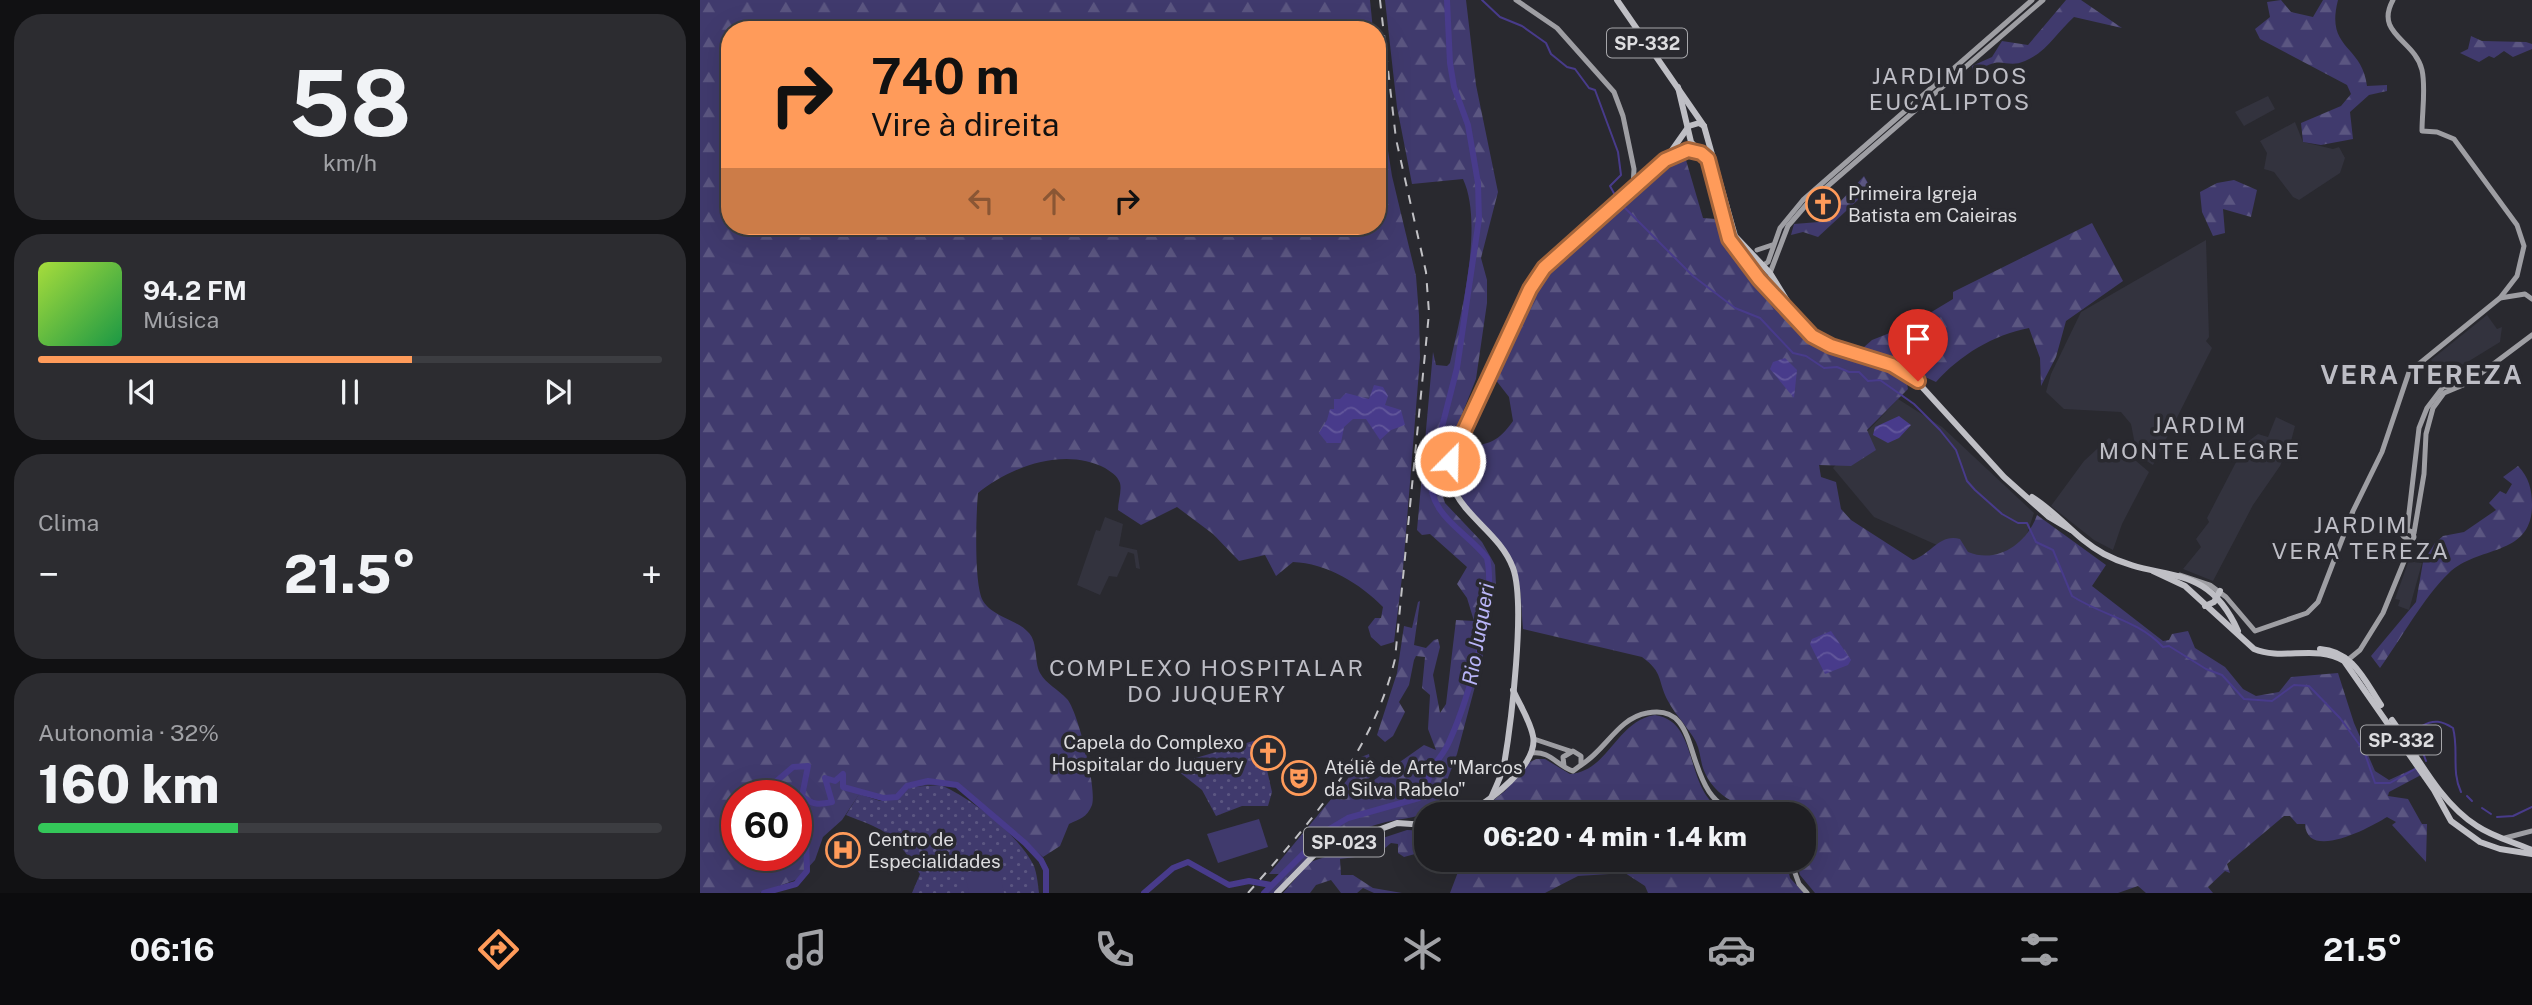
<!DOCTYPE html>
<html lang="pt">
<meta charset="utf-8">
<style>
body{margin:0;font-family:"Public Sans",sans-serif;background:#2c2c30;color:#f1f3f6;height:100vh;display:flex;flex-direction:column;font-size:26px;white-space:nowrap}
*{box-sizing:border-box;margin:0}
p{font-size:23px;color:#a1a2a6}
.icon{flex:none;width:38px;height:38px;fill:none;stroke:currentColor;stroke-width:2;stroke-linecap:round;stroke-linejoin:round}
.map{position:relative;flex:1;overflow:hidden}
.side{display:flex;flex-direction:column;gap:14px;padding:14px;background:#111113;width:700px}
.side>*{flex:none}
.guide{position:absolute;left:21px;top:21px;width:665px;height:214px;border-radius:28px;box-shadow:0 7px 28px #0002,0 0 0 2px #3c3d41;background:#ff9b5a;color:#111;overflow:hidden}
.speed{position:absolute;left:21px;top:780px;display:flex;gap:14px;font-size:35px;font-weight:700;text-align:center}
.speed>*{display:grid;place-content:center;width:91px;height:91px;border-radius:50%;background:#1f1f23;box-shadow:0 7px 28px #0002,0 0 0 2px #3c3d41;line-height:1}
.speed .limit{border:10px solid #d22;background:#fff;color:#111}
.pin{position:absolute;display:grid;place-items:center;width:60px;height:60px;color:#fff;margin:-72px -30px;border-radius:50% 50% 50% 0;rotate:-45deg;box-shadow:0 0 7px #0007}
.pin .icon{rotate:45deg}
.me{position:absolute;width:77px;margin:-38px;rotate:23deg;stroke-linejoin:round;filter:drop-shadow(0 0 5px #0008)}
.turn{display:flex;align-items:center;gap:24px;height:147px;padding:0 35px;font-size:32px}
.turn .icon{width:91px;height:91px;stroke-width:2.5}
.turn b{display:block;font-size:49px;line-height:60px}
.lanes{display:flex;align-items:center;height:66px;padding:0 35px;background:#0003;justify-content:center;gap:35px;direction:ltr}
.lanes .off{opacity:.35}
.big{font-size:52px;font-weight:800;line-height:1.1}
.side .widget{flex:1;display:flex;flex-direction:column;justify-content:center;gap:10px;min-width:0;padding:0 24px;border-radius:28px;background:#2c2c30}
.side .dial{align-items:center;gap:0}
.dial b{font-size:91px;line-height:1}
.song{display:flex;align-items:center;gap:21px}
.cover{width:84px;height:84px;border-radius:10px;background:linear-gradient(135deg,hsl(80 70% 55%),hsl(140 70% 35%))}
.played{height:7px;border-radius:4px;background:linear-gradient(90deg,#ff9b5a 60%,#3c3d41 60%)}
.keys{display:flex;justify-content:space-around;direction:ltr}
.heat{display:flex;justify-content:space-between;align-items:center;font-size:38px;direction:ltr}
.charge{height:10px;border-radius:5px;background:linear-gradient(90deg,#34c759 32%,#3c3d41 0)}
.trip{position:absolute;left:714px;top:802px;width:402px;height:70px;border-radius:28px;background:#1f1f23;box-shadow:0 7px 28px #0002,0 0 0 2px #3c3d41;font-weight:800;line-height:70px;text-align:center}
.dock{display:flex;height:112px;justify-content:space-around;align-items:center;background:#0c0c0e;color:#a1a2a6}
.dock .icon{width:49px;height:49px}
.dock .selected{color:#ff9b5a}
.dock b{font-size:32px;color:#f1f3f6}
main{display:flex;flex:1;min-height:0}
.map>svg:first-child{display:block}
.built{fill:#33333e}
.green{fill:url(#green-dots)}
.forest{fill:url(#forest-firs);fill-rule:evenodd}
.pitch{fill:#403a6d}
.water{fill:url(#water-waves)}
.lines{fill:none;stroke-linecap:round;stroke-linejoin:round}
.stream{stroke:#483b8b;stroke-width:2}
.river{stroke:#483b8b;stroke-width:6}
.secondary{stroke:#9e9ea3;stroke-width:5}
.primary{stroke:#bfbfc5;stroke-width:6}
.rail{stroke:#c1c1c5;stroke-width:2;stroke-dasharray:9 9;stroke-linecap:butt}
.route-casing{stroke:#a6653a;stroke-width:18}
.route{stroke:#ff9b5a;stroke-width:12}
.labels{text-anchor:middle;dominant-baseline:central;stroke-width:7;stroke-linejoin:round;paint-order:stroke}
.shield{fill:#29292f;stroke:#a6a6aa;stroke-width:2}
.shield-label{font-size:18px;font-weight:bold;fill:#dcdcdf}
.poi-label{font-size:19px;fill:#dcdcdf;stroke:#29292f;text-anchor:start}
.water-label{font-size:21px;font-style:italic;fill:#b9b5f8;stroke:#29292f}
.quarter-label{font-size:23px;letter-spacing:2px;fill:#bdbdc5;stroke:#29292f}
.district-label{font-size:26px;font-weight:bold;letter-spacing:2px;fill:#bdbdc5;stroke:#29292f}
</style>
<main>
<section class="side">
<div class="widget dial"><b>58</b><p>km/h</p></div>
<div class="widget">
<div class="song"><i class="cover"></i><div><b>94.2 FM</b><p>Música</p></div></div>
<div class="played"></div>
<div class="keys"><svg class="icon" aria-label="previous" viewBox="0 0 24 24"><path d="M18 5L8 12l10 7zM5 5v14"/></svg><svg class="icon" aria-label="pause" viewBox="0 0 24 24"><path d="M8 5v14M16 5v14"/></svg><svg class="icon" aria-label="next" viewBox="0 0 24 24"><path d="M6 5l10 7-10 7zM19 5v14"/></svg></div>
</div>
<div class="widget"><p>Clima</p>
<div class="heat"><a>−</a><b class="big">21.5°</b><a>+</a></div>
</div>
<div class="widget"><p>Autonomia · 32%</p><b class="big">160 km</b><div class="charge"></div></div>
</section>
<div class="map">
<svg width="1832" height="893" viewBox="0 0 1832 893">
<defs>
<pattern id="green-dots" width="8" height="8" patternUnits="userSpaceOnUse" patternTransform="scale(1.75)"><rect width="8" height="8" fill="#403a6d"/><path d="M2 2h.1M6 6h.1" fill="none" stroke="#5b5681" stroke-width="1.8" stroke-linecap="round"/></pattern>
<pattern id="forest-firs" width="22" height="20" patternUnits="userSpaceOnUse" patternTransform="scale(1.75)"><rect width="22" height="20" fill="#403a6d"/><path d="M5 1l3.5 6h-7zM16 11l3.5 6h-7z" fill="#5b5681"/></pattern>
<pattern id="water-waves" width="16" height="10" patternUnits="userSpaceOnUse" patternTransform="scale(1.75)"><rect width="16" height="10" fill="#483b8b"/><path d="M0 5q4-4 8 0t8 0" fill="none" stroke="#62579b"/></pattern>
</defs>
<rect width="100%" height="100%" fill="#29292f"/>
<g class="built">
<polygon points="1568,96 1575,109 1544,126 1535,112"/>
<polygon points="1595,122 1603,142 1633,149 1639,147 1645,158 1640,173 1599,200 1593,197 1574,172 1564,169 1567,153 1560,141"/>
<polygon points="1506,240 1509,337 1506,341 1512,348 1453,465 1437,455 1431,424 1421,412 1364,409 1346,392 1351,374 1381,312"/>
<polygon points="1787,315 1797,329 1802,327 1800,342 1743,377 1731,360"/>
<polygon points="1198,399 1242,427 1334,513 1326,537 1318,547 1284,566 1174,517 1133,468"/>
<polygon points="1576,417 1595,426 1590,445 1580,466 1553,505 1513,581 1483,569 1501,547 1496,539 1509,522 1507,518 1546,443 1558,434 1568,437"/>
<polygon points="1409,438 1449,472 1422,524 1413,550 1394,540 1351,506 1384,461"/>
<polygon points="405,517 423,524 419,546 437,550 440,569 436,568 434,554 428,552 417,577 409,576 400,595 377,585 396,530 400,531"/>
<polygon points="1709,560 1722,563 1709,610 1698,606 1700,600 1695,599"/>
</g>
<g class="green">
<polygon points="560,739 572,792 568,806 542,806 516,816 502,790 478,771 489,760"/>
<path d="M241 785C272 799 319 835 334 866 337 874 338 885 339 893H212L220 874C193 833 192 833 146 815L159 794 180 801 200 797 210 787Z"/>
</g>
<g class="forest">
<path d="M0 0H670L673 30H30V226H677V81L692 176 716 276 719 315 720 358 703 569 694 642 681 646 671 637 668 627 675 618H681L683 607C661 584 626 563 593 562L576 576 565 555 539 561 513 534 477 507 441 525 418 510C418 502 422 491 420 483 417 475 411 472 405 468 365 447 311 466 278 493 276 515 274 580 282 599 291 617 317 619 329 633 338 643 334 661 340 673 347 685 358 689 367 699 378 711 397 789 392 805 387 818 379 819 369 824L360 846 343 857 263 788 241 784 210 787 200 797 180 800 160 793 142 820 123 837 115 860 98 879 60 893H0ZM37 796H96V856H37Z"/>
<path d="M685 0H766L776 85 798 192 781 258 787 280V303L776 379 743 462 740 487 745 503 782 542 795 565 796 585 782 660 757 754 737 807C722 818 703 818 686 822 630 837 611 851 574 893H566L582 874H569L647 780 661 757 669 754 672 775 666 782 670 783 724 745 736 750 728 729 730 695 722 688 725 657 716 656 714 660 709 685 699 702 705 712 693 736 685 742 677 735 697 673 704 626 712 628 718 602 720 601 714 645 726 648 734 640 738 639 740 647 733 675 740 713 746 704 756 620 774 621 767 598 757 584 767 567 730 534 722 535 717 530 733 352 736 365 747 366 750 363C761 315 784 224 763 179L712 184 697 107Z"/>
<path d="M1366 0H1381L1422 28 1374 17C1358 31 1347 52 1325 61 1304 70 1302 52 1274 74L1272 66 1292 57 1302 41 1328 45Z"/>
<path d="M1581 0 1591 12 1613 17 1623 0H1638C1625 50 1662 44 1667 86L1687 85V91L1669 95 1650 112 1653 139 1621 145 1603 142 1601 123 1641 106 1651 94 1647 85 1560 39 1555 29 1570 17 1567 2Z"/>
<polygon points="1771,36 1782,41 1826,42 1832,44 1832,49 1813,57 1804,51 1794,58 1789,56 1779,62 1760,53 1768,49"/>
<path d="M980 159 986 160 1003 218 1016 219 1030 248 1110 341 1206 378 1208 389 1167 430 1176 450 1151 466 1119 465 1121 477 1136 482 1141 509 1151 520 1213 560C1231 554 1240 533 1260 539L1268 552C1297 564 1327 544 1337 515L1406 565 1392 586 1463 641 1469 640 1472 634 1488 631 1495 648 1525 667 1543 689 1556 696 1579 692 1591 677 1638 673 1654 723 1675 771 1689 780 1715 768 1721 775 1689 792 1688 796 1708 799 1722 824H1727L1726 862 1692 825 1696 822 1687 817C1671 827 1607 862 1605 824H1597L1590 816H1584L1527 864 1530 873 1525 871 1508 887 1513 893H1446L1438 886 1418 893H1115L1100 875 1095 859H1104V814C1068 814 1022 810 1005 773 1000 763 1001 752 996 742 988 727 976 716 968 701 957 680 964 673 942 657L823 629C821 608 822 584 814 564 801 533 754 509 756 473 756 464 763 455 766 447 790 444 798 442 813 421L809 397 795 379 831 295 844 276Z"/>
<polygon points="1164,176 1168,183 1159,199 1118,237 1103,232 1091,235 1094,224 1119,222 1126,217"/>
<polygon points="1534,180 1557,190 1551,217 1523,209 1525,233 1513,236 1502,212 1500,192 1517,183"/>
<path d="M1392 223 1423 281 1366 321 1356 357 1341 386 1340 358 1329 328C1293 335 1260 355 1236 382L1163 348 1172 340 1210 325 1253 299V292Z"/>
<path d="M1818 466C1829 477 1832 490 1832 505 1832 557 1778 545 1749 573 1723 598 1701 639 1680 668L1671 656 1716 602 1723 562 1735 543 1743 536 1764 532 1796 510 1789 503 1800 491 1806 494 1812 484 1803 477Z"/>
<path d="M955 715C1003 722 981 797 1030 814H776L805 791 826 764 836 759H845L870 774C909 771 916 721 955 715Z"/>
<polygon points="707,830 726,831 726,851 704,857 698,853 698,844 691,843 678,854 640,859 641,875 653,875 673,888 702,893 674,893 663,888 657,893 641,893 631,880 616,885 610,893 583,893 610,862"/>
<polygon points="754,859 1086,859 1090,878 1104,893 948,893 945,886 925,873 878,876 845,893 750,893 758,872"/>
</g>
<g class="pitch">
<polygon points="559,819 568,847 518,863 507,834"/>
<polygon points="298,865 304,893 269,893 265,873"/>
</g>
<g class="water">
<polygon points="1085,358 1097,370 1094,398 1070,369 1073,362"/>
<polygon points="674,385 683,387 688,396 685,405 701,410 705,425 691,430 680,440 666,419 653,419 644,427 641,443 627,443 619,433 627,420 630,409 634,409 634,399 640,399 646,393 669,399"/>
<polygon points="1199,416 1211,425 1199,438 1188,443 1173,435 1175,427"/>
<polygon points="1131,631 1151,660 1148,665 1125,674 1110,644 1112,639"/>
</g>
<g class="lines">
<g class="stream">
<polyline points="782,0 800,17 822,26 846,43 851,54 867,67 875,69 889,88 895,90 918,152 921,175 910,186 916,197"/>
<path d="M922 205 993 276 1035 308 1060 318 1093 353 1106 356 1124 368 1137 367 1149 372H1159L1168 381 1180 380 1214 404 1240 430 1256 450 1267 481 1275 490 1302 514 1318 523H1327L1336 542 1353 550 1372 596C1403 616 1438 620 1463 647L1469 646 1506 669 1522 675 1544 699 1572 701 1594 685 1609 686 1640 718 1664 751 1675 783H1690L1715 769"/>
<path d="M1726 761 1718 739 1722 726C1734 719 1742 721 1753 728 1759 750 1751 771 1761 792"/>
<polyline points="1767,796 1772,801"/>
<polyline points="1782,808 1791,814"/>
<polyline points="1797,817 1813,816 1832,807"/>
</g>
<g class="river">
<path d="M59 796 93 767 108 766 102 796C112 805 119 805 132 802L125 778 135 781 143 774V787L183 798 197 797 207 786 228 781 257 785 325 843 341 860 346 870V893"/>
<polyline points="64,893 96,884 107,871 106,834 96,825"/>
<polyline points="444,893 473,868 488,862 529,885 549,881 571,885"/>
<path d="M564 893 626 831 648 818 719 798C728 789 727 780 732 769 737 760 745 752 749 742 768 700 797 603 787 558 764 529 729 517 730 474L757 368 779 219 778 183 768 125 754 87 750 63 747 0"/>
</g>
<g class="secondary">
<polyline points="816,0 857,28 914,92 923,116 934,169 933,188"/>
<polyline points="1057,250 1072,245"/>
<polyline points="1062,266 1068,262 1080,228 1103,200 1332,0"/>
<polyline points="1070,273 1088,226 1107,204 1343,0"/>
<polyline points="1800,298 1825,294 1832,299"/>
<polyline points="1707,530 1719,428 1727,408 1743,387 1759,386"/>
<polyline points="1714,533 1724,474 1726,434 1733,408 1744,393 1768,383 1832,335"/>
<path d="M1480 575 1510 585 1526 597 1555 631 1607 613 1618 602 1653 511 1682 452 1709 372 1800 298 1817 276 1824 246 1817 225 1754 139 1737 132 1722 131C1722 112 1726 88 1722 70 1715 40 1674 34 1693 0"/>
<polyline points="1649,659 1660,650 1683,613 1714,537 1713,532 1707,530 1703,536 1710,541"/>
<polyline points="834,739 870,751"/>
<path d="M831 753C850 750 857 766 873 771L881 765V756L873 751 863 757 864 766"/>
<path d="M881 765C905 751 918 718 947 713 1009 700 976 802 1044 814"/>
<polyline points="1805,838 1832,831"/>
<polyline points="1090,859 1099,884 1107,893"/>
</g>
<g class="primary">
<polyline points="917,0 1004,126 1035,236 1070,273 1099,320"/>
<polyline points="978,87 991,142 1009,162 1029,239 1059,279 1103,328 1120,342 1192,365 1212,376 1304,477 1349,517 1371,530"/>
<polyline points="966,159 988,150 999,152"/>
<path d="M1332 497C1358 513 1376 539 1404 554 1460 584 1506 559 1538 631"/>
<path d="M1453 571 1485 586 1554 649C1582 661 1617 644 1644 661L1734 790 1751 821 1780 842 1800 849 1832 854"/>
<polyline points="1505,606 1514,602 1520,591"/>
<path d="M1620 649C1653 651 1665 681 1681 705"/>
<path d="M1692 720C1716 754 1740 803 1777 826 1793 837 1814 842 1832 850"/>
<path d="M790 800C795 789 801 777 804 765 811 724 826 604 813 568 796 522 736 507 753 451L830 290 844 268 965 160 989 126 999 123 1004 126"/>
<path d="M767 814C789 801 839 765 833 736 830 720 819 704 813 690"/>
<polyline points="577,893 616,853 697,823 726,825"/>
</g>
<path class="rail" d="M548 893C610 823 673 752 695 659L729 313 726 272 696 139 680 0"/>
</g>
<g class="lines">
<g class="route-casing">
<polyline id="route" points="750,461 830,289 844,268 965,160 988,150 1001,153 1008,159 1029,239 1059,279 1112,336 1131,346 1192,365 1218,381"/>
</g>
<use href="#route" class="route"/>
</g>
<defs>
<g id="church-ring" transform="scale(1.75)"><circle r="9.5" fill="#29292f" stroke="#ff9b5a" stroke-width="1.5"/><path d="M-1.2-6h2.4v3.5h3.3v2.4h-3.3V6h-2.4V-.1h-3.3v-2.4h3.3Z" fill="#ff9b5a"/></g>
<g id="theatre-ring" transform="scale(1.75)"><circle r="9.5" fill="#29292f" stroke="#ff9b5a" stroke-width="1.5"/><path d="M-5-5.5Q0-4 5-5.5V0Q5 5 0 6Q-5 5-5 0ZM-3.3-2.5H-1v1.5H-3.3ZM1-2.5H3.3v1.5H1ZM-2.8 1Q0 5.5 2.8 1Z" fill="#ff9b5a"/></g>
<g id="hospital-ring" transform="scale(1.75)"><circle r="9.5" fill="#29292f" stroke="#ff9b5a" stroke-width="1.5"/><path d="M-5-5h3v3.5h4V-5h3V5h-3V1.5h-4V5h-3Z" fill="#ff9b5a"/></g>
</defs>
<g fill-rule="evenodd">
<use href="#church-ring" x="1123" y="204"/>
<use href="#church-ring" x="568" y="753"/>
<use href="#theatre-ring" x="599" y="778"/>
<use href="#hospital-ring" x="143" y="850"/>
</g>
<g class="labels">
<g class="shield">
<rect x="907" y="28.5" width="80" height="29" rx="5"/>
<rect x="1661" y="725.5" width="80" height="29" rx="5"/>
<rect x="604" y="827.5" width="80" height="29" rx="5"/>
</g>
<g class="shield-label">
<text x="947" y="43">SP-332</text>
<text x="1701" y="740">SP-332</text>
<text x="644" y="842">SP-023</text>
</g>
<g class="poi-label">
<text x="1148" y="193">Primeira Igreja<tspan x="1148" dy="22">Batista em Caieiras</tspan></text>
<text x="544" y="742" text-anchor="end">Capela do Complexo<tspan x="544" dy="22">Hospitalar do Juquery</tspan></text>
<text x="624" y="767">Ateliê de Arte "Marcos<tspan x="624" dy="22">da Silva Rabelo"</tspan></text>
<text x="168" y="839">Centro de<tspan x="168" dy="22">Especialidades</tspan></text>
</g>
<g class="water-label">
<text transform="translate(778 634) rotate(-80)">Rio Juqueri</text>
</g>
<g class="quarter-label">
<text x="1250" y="75">JARDIM DOS<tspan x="1250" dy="26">EUCALIPTOS</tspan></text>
<text x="1500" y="424">JARDIM<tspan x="1500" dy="26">MONTE ALEGRE</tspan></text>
<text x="1661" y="524">JARDIM<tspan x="1661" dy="26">VERA TEREZA</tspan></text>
<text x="507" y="667">COMPLEXO HOSPITALAR<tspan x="507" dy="26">DO JUQUERY</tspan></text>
</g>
<g class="district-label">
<text x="1722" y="374">VERA TEREZA</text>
</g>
</g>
</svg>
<div class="speed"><div class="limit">60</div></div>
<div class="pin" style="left:1218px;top:381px;background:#d93025"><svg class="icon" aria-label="arrive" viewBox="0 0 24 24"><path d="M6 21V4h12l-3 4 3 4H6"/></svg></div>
<svg class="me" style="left:750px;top:461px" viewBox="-20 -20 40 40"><circle r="17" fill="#ff9b5a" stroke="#fff" stroke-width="3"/><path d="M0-11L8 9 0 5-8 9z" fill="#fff"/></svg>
<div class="trip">06:20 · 4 min · 1.4 km</div>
<div class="guide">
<div class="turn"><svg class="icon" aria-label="right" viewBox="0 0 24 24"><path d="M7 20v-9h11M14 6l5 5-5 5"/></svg><div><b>740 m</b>Vire à direita</div></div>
<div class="lanes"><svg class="icon off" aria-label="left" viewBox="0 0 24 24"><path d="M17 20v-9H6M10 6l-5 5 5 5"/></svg><svg class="icon off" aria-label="ahead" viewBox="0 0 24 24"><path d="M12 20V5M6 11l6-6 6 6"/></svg><svg class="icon" aria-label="right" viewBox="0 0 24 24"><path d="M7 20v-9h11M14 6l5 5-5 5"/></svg></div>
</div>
</div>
</main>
<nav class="dock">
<b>06:16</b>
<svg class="icon selected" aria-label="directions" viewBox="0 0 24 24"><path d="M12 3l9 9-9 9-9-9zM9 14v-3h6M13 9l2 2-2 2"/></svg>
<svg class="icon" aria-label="music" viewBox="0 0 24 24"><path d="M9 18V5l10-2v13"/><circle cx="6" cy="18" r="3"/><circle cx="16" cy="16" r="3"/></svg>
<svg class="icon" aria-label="phone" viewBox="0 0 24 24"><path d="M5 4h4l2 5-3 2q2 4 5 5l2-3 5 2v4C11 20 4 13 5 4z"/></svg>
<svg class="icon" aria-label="climate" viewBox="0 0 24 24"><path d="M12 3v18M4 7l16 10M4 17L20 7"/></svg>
<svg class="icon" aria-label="car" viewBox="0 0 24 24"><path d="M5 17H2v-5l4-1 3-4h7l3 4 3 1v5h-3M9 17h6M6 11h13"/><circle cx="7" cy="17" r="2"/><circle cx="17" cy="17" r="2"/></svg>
<svg class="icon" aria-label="filters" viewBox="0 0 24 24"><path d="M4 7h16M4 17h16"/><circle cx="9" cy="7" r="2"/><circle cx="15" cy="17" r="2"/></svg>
<b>21.5°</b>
</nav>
